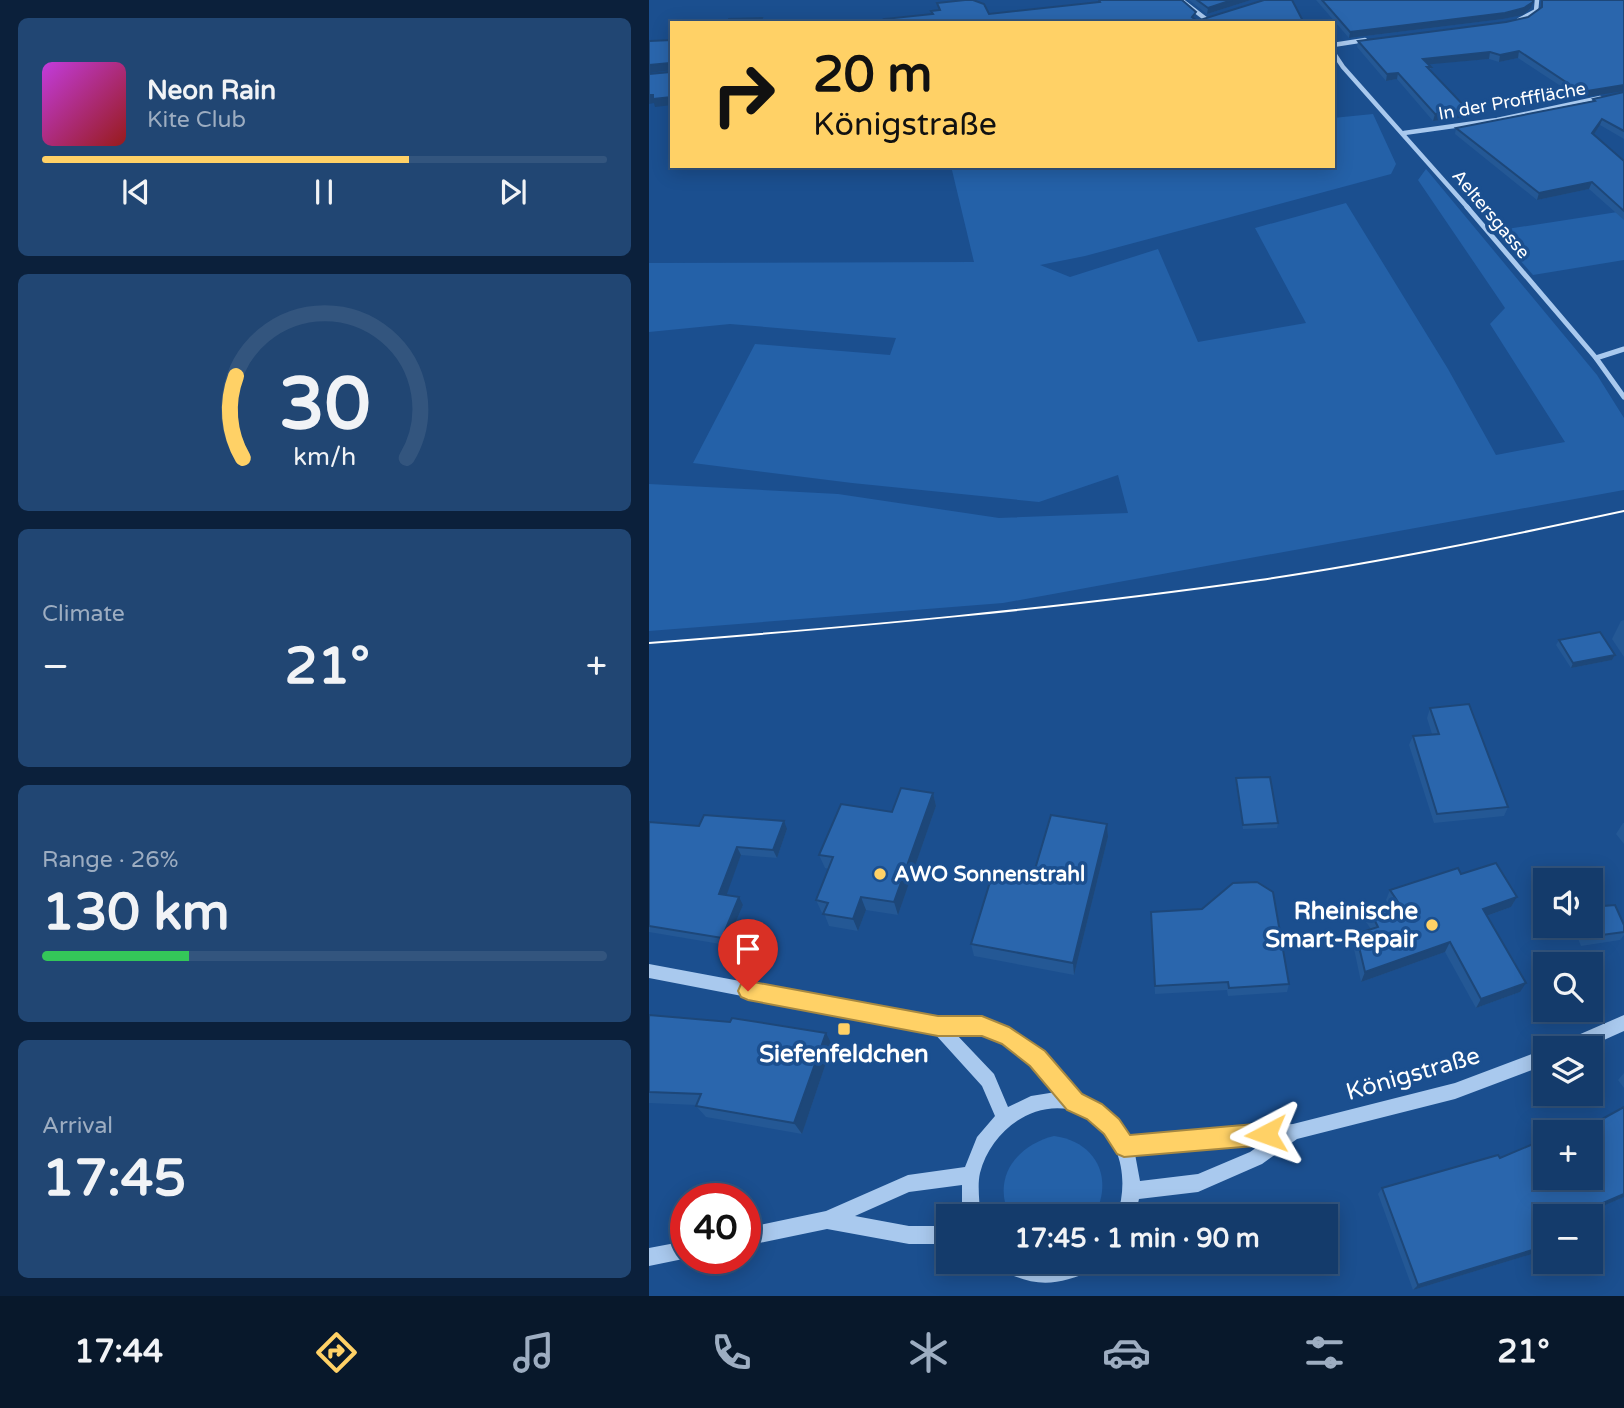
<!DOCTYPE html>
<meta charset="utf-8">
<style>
body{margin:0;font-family:"Varela Round",sans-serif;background:#214673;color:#f1f3f6;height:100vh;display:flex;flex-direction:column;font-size:26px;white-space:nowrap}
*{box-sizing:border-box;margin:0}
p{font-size:23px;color:#9dadc1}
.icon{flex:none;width:38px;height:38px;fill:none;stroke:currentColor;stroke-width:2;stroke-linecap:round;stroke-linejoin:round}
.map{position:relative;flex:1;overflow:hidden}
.sheet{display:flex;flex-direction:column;gap:18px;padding:18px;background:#0b203b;width:649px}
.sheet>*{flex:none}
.guide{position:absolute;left:21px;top:21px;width:665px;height:147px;border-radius:0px;box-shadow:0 4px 18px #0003,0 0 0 2px #33557e;background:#ffd166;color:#111;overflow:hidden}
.buttons{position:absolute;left:884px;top:868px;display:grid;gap:14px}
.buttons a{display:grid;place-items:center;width:70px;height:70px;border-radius:0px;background:#143b6b;box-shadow:0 4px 18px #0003,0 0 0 2px #33557e;font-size:35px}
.speed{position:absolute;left:21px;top:1183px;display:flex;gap:14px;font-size:35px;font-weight:700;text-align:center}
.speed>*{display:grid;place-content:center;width:91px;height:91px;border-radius:50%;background:#143b6b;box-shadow:0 4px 18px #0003,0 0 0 2px #33557e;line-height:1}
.speed .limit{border:10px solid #d22;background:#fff;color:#111}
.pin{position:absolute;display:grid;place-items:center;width:60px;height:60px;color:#fff;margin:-72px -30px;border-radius:50% 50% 50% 0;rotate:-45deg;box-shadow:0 0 7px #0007}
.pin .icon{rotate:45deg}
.me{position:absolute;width:77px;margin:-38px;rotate:266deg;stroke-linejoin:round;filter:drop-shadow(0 0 5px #0008)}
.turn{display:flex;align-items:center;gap:24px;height:147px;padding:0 28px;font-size:32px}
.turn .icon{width:91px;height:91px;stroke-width:2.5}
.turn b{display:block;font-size:49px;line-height:60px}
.big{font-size:52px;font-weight:800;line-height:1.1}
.sheet .card{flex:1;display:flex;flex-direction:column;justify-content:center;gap:10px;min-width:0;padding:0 24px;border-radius:10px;background:#214673}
.sheet .dial{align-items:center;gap:0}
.dial svg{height:182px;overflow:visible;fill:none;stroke:#33557e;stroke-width:7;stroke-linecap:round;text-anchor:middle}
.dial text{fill:#f1f3f6;stroke:none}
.song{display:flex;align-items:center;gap:21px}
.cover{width:84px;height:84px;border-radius:10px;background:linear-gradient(135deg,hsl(290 70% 55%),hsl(0 70% 35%))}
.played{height:7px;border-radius:4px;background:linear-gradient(90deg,#ffd166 65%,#33557e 65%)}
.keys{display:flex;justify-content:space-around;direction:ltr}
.heat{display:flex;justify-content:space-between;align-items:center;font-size:38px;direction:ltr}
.charge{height:10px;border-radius:5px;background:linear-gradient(90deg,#34c759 26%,#33557e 0)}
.trip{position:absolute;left:287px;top:1204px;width:402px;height:70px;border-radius:0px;background:#143b6b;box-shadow:0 4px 18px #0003,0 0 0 2px #33557e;font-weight:800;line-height:70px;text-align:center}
.tab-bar{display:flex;height:112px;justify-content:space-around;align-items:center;background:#08182b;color:#9dadc1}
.tab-bar .icon{width:49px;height:49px}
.tab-bar .active{color:#ffd166}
.tab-bar b{font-size:32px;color:#f1f3f6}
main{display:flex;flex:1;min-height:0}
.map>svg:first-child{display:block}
.green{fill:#2461a8}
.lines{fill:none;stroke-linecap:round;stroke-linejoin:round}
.minor-far1{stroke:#a9c9ee;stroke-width:4.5}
.minor{stroke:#a9c9ee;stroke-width:5}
.tertiary{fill:#a9c9ee;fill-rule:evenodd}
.tram{stroke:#fff;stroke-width:2}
.wall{fill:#245895}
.shaded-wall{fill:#1d4779}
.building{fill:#2a66ad;stroke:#1d4779;stroke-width:2}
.route{fill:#ffd166;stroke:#a68842;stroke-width:2}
.poi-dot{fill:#ffd166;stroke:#1b4f8f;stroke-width:2.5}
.labels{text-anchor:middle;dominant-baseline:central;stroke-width:7;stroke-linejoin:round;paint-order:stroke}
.far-street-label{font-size:18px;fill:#fff;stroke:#1b4f8f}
.poi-label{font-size:21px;font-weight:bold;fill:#fff;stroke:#1b4f8f;text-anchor:start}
.near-poi-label{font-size:24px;font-weight:bold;fill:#fff;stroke:#1b4f8f;text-anchor:end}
.near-street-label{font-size:24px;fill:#fff;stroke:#1b4f8f}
</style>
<main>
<section class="sheet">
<div class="card">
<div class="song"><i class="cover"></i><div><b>Neon Rain</b><p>Kite Club</p></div></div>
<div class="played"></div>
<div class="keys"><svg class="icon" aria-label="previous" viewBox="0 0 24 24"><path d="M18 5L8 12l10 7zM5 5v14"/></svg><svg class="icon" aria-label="pause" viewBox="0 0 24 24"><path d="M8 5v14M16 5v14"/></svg><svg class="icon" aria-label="next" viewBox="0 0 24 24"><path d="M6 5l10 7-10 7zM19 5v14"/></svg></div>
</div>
<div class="card dial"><svg viewBox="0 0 100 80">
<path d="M14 69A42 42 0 1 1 86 69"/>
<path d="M14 69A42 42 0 0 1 11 33" stroke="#ffd166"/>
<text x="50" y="56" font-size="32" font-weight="700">30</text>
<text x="50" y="72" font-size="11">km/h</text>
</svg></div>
<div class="card"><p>Climate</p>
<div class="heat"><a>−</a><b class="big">21°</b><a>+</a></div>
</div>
<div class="card"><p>Range · 26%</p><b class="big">130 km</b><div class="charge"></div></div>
<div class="card"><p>Arrival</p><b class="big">17:45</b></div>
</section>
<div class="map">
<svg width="975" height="1296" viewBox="0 0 975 1296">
<rect width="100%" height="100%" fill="#1b4f8f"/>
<g class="green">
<polygon points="724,114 747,164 742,174 436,256 391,265 421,277 509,249 549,342 657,323 606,228 697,203 799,369 847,455 916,442 841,324 856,308 769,180 777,169 948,375 975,418 975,490 354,603 0,631 0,484 189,494 350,518 479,513 469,475 390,502 203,483 44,463 106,344 241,355 247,338 81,324 0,332 0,263 325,262 302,166 684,166 684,118"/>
<polygon points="975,211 975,260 884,275 845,231"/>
<path d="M405 1136C448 1142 465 1179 445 1216H361C342 1178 368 1145 405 1136Z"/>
</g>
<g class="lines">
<g class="minor-far1">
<polyline points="532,0 562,23"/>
<polyline points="870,20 887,11 888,0"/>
<polyline points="684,45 716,40"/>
<polyline points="684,52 694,67 820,209"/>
<polyline points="755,133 848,120 951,98"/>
</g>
<g class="minor">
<polyline points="818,207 947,358 975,397"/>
<polyline points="947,358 975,349"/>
</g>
<g class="tertiary">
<path d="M0 964 289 1018H333L367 1032 391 1050 432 1097 445 1101 469 1120 478 1137 644 1124 806 1083 896 1049V1065L806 1099 648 1139 613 1164 549 1192 490 1199 486 1216H468C479 1183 474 1145 446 1123 442 1120 438 1115 433 1113 388 1095 342 1130 331 1173 328 1186 331 1203 331 1216H313V1185L260 1192 206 1216 260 1226H299V1244H260L178 1229 96 1246V1228L177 1211 259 1175 316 1167 328 1137 346 1116 333 1086 285 1033 0 978ZM323 1032C359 1035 385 1065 407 1092L382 1096 359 1107 345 1074 306 1033ZM614 1143 601 1152 549 1174 491 1181 486 1154Z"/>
<polygon points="975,1015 975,1031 937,1048 911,1048 913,1042"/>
<polygon points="37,1241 37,1258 39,1258 0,1266 0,1248"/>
<path d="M346 1262H373L398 1265 420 1262H451L448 1268C411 1286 385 1289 349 1268Z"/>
</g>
<path class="tram" d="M0 643C204 627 408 609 611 580 733 562 854 537 975 511"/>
</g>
<g class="wall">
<polygon points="540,0 602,0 558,14"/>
<polygon points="667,0 884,0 882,8 874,15 854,19 700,38"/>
<polygon points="892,0 975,0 930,98 869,58 850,62 840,59 780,64 782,67 781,71 818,117 784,121 748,79 737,81 708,47 709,41 857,22 879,17 892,8"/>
<polygon points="975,92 975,139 951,125 944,135 975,161 975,220 940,189 888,200 806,134 807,128 943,101 944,99"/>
<polygon points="975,620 975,657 963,639 972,621"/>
<polygon points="910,640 966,655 963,660 922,668 907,645"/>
<polygon points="781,708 859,807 855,816 785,823 760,745 764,736 783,734 778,718"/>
<polygon points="587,778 629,823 628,828 594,829 587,783"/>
<polygon points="284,793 287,806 249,915 217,910 209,931 180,926 175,913 173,913 167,900 180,869 176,868 170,855 243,812"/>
<polygon points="0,822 50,826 138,829 128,858 92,855 77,895 94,905 77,945 0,932"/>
<polygon points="974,823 975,823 975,844 967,834"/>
<polygon points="458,824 459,837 425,975 325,956 322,944 384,876"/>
<polygon points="812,874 868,897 862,907 838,916 871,992 827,1008 796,952 712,982 704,944 707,934 722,929 717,922 721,911 740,905 737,900 741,890"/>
<polygon points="502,912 640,984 638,992 579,996 578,990 506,994"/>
<polygon points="975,925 975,935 971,940 932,946 924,926"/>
<polygon points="0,1015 183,1045 153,1134 57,1117 47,1106 47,1105 0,1103"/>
<polygon points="975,1073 975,1088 969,1080"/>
<polygon points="975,1107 975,1197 885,1236 883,1254 764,1290 729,1194 733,1188 851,1158 946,1123"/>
</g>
<g class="shaded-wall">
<polygon points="583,0 602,0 558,14 559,8"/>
<polygon points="884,2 882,8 874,15 854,19 700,38 701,32"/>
<polygon points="870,51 869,58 850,62 851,55"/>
<polygon points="841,52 840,59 773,65 774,59"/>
<polygon points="21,63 23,70 0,73 0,65"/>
<polygon points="749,73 748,79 737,81 738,74"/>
<polygon points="975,85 975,91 930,98 932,92"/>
<polygon points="0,95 23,97 23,105 6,107 5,103 0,104"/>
<polygon points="819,110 818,117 784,121 786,114"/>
<polygon points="953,119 951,125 941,140 943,133"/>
<polygon points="943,182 940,189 888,200 890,193"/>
<polygon points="966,655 963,660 922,668 924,663"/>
<polygon points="284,793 287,806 249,915 245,902"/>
<polygon points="135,821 138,829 128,858 124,850"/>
<polygon points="458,824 459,837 425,975 424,963"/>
<polygon points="88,847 92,855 75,902 70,894"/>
<polygon points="90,897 94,905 77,945 73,938"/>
<polygon points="212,897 217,910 209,931 204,919"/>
<polygon points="868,897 862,907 829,919 834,909"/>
<polygon points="801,942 796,952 712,982 716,972"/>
<polygon points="877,983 871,992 827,1008 832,999"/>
<polygon points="177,1033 183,1045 153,1134 145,1123"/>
<polygon points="975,1194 975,1197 931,1216 924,1216"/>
<polygon points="896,1229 896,1232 877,1240 884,1234"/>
<polygon points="890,1248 883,1254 764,1290 769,1285"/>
</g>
<g class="building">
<polygon points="316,0 324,0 335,4 340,14 451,2 450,0 533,0 547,12 543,17 548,21 615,0 643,0 655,23 237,23 235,19 284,14 282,11 291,10 288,3"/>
<polygon points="548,0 583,0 559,8"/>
<polygon points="673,0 884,0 884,2 875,8 856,13 701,32"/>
<polygon points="893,0 975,0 975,85 932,92 870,51 851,55 841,52 774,59 782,67 778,67 819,110 786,114 749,73 738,74 709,41 857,22 879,17 893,7"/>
<polygon points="113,18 111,23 79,23 80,19"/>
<polygon points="23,40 23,65 21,63 0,65 0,41"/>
<polygon points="23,70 23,97 4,99 4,95 0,95 0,74 21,72"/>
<polygon points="975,92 975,131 953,119 943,133 975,161 975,211 943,182 890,193 807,128 946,101 944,99"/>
<polygon points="951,632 966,655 924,663 910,640"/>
<polygon points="820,704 859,807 788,814 764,736 790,734 781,708"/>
<polygon points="621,777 629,823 594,825 587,778"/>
<polygon points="252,788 284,793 245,902 212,897 204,919 174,914 179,903 167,900 184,857 170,855 192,804 243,812"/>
<polygon points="55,815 135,821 124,850 88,847 70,894 90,897 73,938 0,926 0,822 50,826"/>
<polygon points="402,815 458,824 424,963 322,944 345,869 384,876"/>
<polygon points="847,863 868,897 834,909 877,983 832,999 801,942 716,972 707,934 729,927 721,911 749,902 741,890 809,868 812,874"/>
<polygon points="608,882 624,892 640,984 580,988 579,982 506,986 502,912 553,909 584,883"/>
<polygon points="966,905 975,925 975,932 938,937 933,926 942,926 942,907"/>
<polygon points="0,1015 81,1022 83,1018 177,1033 145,1123 47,1106 52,1094 0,1092"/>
<polygon points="975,1107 975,1194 924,1216 896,1216 896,1229 884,1234 890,1248 769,1285 733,1188 849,1155 851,1158 896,1139 896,1178 942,1178 942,1132 912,1132 944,1119 946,1123"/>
</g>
<polygon class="route" points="99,981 289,1016 333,1016 360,1027 396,1051 433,1094 453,1104 470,1119 481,1135 617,1123 625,1126 628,1134 625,1142 617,1145 475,1157 468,1154 455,1134 438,1119 418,1110 381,1066 353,1044 333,1036 289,1036 99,1000 92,997 89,991 92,984"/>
<g class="poi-dot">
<circle cx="231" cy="874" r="7"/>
<circle cx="783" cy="925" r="7"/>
<rect x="188" y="1022" width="14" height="14" rx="3.5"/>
</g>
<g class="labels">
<g class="far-street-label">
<text transform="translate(863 101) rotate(-10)">In der Profffläche</text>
<text transform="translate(842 214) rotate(50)">Aeltersgasse</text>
</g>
<g class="poi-label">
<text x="245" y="874">AWO Sonnenstrahl</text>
</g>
<g class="near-poi-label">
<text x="769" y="911">Rheinische<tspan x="769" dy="28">Smart-Repair</tspan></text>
<text x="195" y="1054" text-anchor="middle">Siefenfeldchen</text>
</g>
<g class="near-street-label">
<text transform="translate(764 1074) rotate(-16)">Königstraße</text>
</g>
</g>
</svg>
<div class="buttons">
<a><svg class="icon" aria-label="sound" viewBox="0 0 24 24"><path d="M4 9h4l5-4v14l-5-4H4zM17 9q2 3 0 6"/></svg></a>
<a><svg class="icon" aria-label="search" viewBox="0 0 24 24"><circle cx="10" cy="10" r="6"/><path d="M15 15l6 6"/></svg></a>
<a><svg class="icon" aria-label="layers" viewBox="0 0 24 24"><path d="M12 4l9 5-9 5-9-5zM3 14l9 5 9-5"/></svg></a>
<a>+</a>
<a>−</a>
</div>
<div class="speed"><div class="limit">40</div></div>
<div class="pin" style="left:99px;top:991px;background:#d93025"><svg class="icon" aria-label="arrive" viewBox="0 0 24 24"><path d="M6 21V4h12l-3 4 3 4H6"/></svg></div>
<svg class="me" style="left:617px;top:1134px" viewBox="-20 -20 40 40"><path d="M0-17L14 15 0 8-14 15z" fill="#ffd166" stroke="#fff" stroke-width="4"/></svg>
<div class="trip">17:45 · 1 min · 90 m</div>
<div class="guide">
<div class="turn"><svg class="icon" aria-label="right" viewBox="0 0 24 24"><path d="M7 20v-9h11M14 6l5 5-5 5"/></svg><div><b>20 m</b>Königstraße</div></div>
</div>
</div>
</main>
<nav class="tab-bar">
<b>17:44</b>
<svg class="icon active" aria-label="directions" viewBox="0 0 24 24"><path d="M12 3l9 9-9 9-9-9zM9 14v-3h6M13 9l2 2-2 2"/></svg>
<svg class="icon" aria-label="music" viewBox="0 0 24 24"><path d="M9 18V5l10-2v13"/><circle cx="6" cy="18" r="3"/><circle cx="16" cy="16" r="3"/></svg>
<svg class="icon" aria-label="phone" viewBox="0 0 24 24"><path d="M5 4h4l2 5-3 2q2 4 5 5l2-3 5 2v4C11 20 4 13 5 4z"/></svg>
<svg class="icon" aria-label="climate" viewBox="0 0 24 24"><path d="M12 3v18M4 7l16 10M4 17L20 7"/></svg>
<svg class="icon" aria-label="car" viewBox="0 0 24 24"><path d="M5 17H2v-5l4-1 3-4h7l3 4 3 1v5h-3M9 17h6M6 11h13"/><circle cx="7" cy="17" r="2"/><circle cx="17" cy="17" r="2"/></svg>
<svg class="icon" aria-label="filters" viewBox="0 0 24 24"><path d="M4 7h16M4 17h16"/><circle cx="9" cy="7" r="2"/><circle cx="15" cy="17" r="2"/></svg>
<b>21°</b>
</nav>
